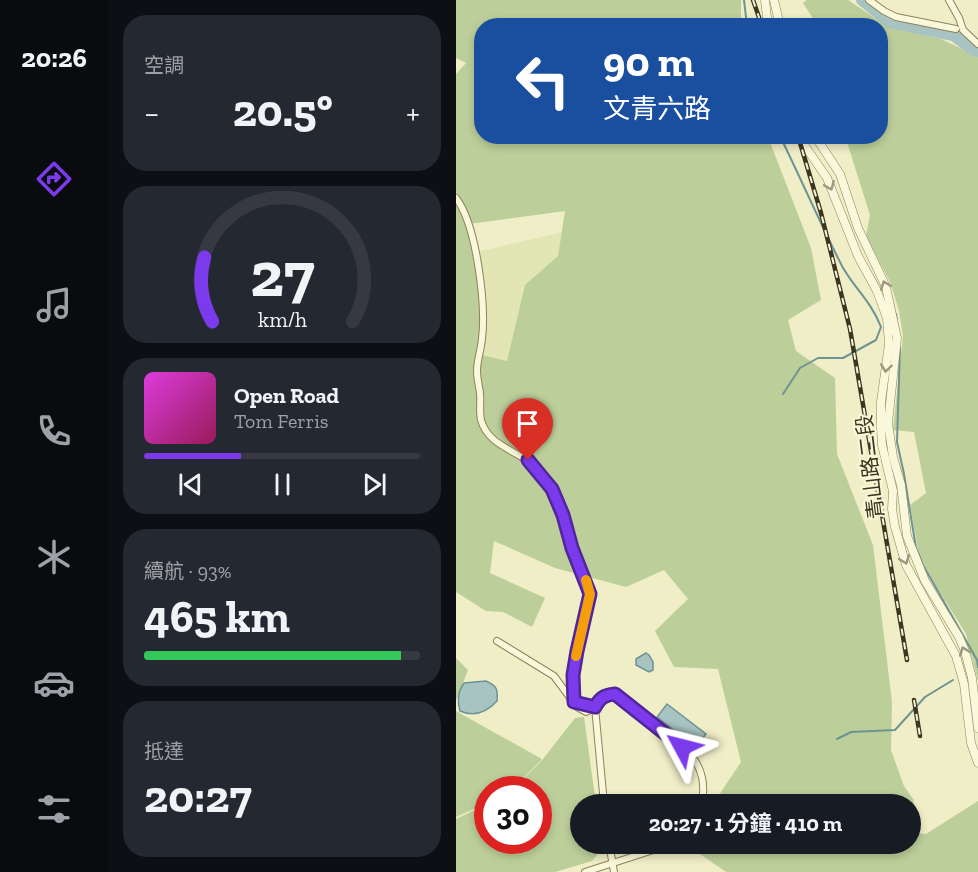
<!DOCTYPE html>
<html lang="zh-TW">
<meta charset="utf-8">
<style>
body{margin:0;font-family:"Zilla Slab","Noto Sans TC",serif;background:#242831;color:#f1f3f6;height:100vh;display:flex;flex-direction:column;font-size:22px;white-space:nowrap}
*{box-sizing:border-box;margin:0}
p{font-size:20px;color:#9ea1a6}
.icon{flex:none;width:33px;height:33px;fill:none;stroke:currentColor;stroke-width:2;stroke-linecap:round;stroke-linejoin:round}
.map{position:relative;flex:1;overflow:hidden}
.details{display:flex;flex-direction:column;gap:15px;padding:15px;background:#0d0f14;width:348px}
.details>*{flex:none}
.top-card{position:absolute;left:18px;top:18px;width:414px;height:126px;border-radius:24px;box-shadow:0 3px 9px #0003;background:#1a4fa0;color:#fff;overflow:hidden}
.speed{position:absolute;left:18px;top:776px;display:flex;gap:12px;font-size:30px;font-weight:700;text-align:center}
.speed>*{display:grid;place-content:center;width:78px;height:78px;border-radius:50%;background:#171b24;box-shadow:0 3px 9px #0003;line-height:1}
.speed .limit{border:9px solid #d22;background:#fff;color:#111}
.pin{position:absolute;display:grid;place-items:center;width:51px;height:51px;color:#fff;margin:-62px -26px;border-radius:50% 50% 50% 0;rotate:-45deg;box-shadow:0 0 6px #0007}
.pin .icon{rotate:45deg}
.me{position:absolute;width:66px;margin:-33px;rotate:308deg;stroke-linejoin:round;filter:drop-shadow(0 0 4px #0008)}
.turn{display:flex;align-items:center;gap:21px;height:126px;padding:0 30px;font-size:27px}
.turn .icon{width:78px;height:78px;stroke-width:2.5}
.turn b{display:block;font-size:42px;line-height:51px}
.big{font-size:45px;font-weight:700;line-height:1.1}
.details .tile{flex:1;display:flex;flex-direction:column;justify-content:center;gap:9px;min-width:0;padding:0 21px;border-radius:24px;background:#242831}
.details .dial{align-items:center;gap:0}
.dial svg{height:156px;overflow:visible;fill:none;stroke:#363941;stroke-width:7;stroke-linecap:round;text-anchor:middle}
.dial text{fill:#f1f3f6;stroke:none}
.song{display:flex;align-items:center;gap:18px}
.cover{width:72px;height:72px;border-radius:9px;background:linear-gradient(135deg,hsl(300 70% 55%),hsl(330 70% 35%))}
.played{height:6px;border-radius:3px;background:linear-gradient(90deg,#7c3aed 35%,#363941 35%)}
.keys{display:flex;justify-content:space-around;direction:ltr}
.heat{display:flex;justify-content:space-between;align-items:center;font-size:33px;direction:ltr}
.charge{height:9px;border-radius:4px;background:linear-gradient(90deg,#34c759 93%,#363941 0)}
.trip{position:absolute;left:114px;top:794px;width:351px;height:60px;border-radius:30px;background:#171b24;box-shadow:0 3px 9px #0003;font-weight:700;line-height:60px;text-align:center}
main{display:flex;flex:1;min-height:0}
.dock{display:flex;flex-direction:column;width:108px;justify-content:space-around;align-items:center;background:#090b0e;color:#9ea1a6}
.dock .icon{width:42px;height:42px}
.dock .active{color:#7c3aed}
.dock b{font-size:27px;color:#f1f3f6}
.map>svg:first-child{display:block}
.farmland{fill:#e2e6b4}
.green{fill:#bccf9a;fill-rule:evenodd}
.water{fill:#a8c4c2;stroke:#6e9393;stroke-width:1.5}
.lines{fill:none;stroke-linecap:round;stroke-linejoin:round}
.stream{stroke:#6e9393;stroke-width:2}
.river{stroke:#a8c4c2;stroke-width:12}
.minor-casing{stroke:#8d825b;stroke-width:8}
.tertiary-casing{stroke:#8d825b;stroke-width:9}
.minor{stroke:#faf8db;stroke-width:6}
.tertiary{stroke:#faf8db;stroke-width:8}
.rail-casing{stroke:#3c3520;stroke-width:4.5}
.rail{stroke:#f7f6d7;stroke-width:2;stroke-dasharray:7;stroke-linecap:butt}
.oneway{stroke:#9b967e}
.route-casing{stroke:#51269a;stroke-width:15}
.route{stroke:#7c3aed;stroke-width:10}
.slow{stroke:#f59e0b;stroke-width:10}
.labels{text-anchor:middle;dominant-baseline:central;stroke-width:4.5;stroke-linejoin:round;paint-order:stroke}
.street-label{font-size:21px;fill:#3c3520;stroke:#f7f6d7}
</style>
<main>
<nav class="dock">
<b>20:26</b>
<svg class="icon active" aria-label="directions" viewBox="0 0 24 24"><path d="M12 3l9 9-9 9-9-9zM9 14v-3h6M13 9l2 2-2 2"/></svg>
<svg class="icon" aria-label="music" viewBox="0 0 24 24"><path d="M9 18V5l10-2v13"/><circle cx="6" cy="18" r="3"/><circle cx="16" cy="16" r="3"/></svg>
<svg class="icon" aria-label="phone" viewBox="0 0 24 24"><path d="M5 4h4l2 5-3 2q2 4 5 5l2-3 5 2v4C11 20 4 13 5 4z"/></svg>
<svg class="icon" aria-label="climate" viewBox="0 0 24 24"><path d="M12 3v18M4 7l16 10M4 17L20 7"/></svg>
<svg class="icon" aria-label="car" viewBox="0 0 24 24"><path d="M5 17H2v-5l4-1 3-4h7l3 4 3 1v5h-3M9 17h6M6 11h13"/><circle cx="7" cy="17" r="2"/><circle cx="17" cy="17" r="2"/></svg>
<svg class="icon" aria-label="filters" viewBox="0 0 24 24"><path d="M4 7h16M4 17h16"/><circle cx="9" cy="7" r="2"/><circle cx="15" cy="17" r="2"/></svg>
</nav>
<section class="details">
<div class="tile"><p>空調</p>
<div class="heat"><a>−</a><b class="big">20.5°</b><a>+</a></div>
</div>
<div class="tile dial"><svg viewBox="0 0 100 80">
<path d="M14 69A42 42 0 1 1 86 69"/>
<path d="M14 69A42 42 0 0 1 10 36" stroke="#7c3aed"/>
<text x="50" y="56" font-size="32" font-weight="700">27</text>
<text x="50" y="72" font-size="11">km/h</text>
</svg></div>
<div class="tile">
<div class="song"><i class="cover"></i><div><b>Open Road</b><p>Tom Ferris</p></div></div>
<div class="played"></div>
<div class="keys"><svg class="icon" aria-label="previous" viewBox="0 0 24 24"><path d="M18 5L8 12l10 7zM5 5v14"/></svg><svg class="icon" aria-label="pause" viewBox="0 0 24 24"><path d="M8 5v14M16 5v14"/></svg><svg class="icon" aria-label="next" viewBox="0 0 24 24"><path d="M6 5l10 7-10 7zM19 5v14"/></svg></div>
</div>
<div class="tile"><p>續航 · 93%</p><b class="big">465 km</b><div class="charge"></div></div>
<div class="tile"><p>抵達</p><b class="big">20:27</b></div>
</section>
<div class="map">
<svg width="522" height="872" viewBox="0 0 522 872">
<rect width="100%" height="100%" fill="#f0eec7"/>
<polygon class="farmland" points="106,232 102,256 69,286 51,361 26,355 21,252"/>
<g class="green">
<path d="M0 0H285V25L26 26V136L312 137 355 248 365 300 332 320 340 351 379 378 381 454 417 545 436 702 435 750 448 786 457 799 463 823 462 833 470 834 522 801V872H270L228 843H454V804H257L285 762 262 669 218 667 199 631 232 599 208 570 170 587 99 568 38 541 34 573 89 598 76 627 47 612 30 611 0 592V74L10 63 0 58ZM109 211 102 256 69 285 51 361 26 355 23 258 13 224Z"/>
<polygon points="351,0 392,0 431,26 485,39 517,54 522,55 522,681 510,634 480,586 463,555 454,505 470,493 458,432 437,430 447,336 443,311 435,284 410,236 414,215 390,139 388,137 424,136 424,26 361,25 347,3"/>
<polygon points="0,658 12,670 0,701"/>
<polygon points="0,711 86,759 57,789 32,789 31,803 0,817"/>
<polygon points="128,717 140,804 124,804 124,843 144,843 145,850 136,861 99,872 0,872 0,819 31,804 32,840 82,840 82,789 58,789 87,759 119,718"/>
</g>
<g class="water">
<polygon points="190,653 193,655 197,662 197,670 193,672 180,665 180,659"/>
<path d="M30 681C41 686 42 689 41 701 31 712 18 717 4 711 1 702 2 691 8 683Z"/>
<polygon points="211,704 250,734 240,747 201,717"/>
</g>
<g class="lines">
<g class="stream">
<polyline points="288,0 291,26"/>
<path d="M324 136C345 179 364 223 386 266 398 288 415 301 425 327L420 340 387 358H362L344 368 327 394"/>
<polyline points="440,314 441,322"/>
<polyline points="444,348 441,442 448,474 460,548 467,565 521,660 522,667"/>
<polyline points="381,739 395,732 439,730 469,697 497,680"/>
</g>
<polyline class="river" points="406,0 434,22 497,35 519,51 522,51"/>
<g class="minor-casing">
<g id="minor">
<polyline points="413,0 428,11 440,17 500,29"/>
<polyline points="493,0 503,18 507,30 522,44"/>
<path d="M0 198C21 226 30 305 26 339 25 350 21 360 21 371 21 378 23 386 24 393 25 403 23 411 25 420 33 448 64 450 81 469 101 492 107 520 116 547 121 563 131 577 134 594L121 651 117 675 118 702"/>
<polyline points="41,641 98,676 121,707 130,712 139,707"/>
<path d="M148 804 139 707C144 698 148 695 159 695L235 755C247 770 249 785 246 804"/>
<polyline points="153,843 158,872"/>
<polyline points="129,872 219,843"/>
</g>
</g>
<g class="tertiary-casing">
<g id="tertiary">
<polyline points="309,0 312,26"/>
<polyline points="318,0 324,26"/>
<polyline points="342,136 371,178 402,256 421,291 431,318 433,344 425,402 425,428 426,445 437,491 436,509 439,527 450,565 500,656 508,684 515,743 522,763"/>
<polyline points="359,136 384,174 402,228 430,287 441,338 432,423 437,457 445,485 451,536 469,581 503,637 509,651 516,678 522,728"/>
</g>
</g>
<use href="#minor" class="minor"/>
<use href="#tertiary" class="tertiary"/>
<g class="rail-casing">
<g id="rail">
<polyline points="297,0 306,26"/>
<polyline points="342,136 365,213 394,329 451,660"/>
<polyline points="458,700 464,736"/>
</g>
</g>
<use href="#rail" class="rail"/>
</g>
<defs><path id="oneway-chevron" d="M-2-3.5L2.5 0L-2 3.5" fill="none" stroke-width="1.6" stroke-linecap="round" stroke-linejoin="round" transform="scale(1.5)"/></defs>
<g class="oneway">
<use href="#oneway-chevron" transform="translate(374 186) rotate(67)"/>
<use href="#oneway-chevron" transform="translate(429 285) rotate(-111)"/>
<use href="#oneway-chevron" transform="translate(430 368) rotate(98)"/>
<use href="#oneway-chevron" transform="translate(449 560) rotate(69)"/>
<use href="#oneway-chevron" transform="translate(508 651) rotate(-110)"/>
</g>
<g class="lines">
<g class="route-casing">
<path id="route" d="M72 460 96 489 107 515 116 548 134 594 121 651 117 675 118 702 139 707C144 698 148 695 159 694L226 747"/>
</g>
<use href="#route" class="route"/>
<polyline class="slow" points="120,656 134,594 130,580"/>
</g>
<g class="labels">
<g class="street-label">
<text transform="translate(414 467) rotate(-97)">青山路二段</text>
</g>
</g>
</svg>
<div class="speed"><div class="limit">30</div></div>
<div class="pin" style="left:72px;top:460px;background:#d93025"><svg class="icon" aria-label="arrive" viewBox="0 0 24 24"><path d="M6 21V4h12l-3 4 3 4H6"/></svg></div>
<svg class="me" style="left:226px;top:747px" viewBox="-20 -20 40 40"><path d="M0-17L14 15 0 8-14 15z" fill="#7c3aed" stroke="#fff" stroke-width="4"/></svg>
<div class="trip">20:27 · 1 分鐘 · 410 m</div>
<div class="top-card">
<div class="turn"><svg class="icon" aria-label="left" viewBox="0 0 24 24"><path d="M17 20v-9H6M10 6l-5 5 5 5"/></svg><div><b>90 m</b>文青六路</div></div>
</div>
</div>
</main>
